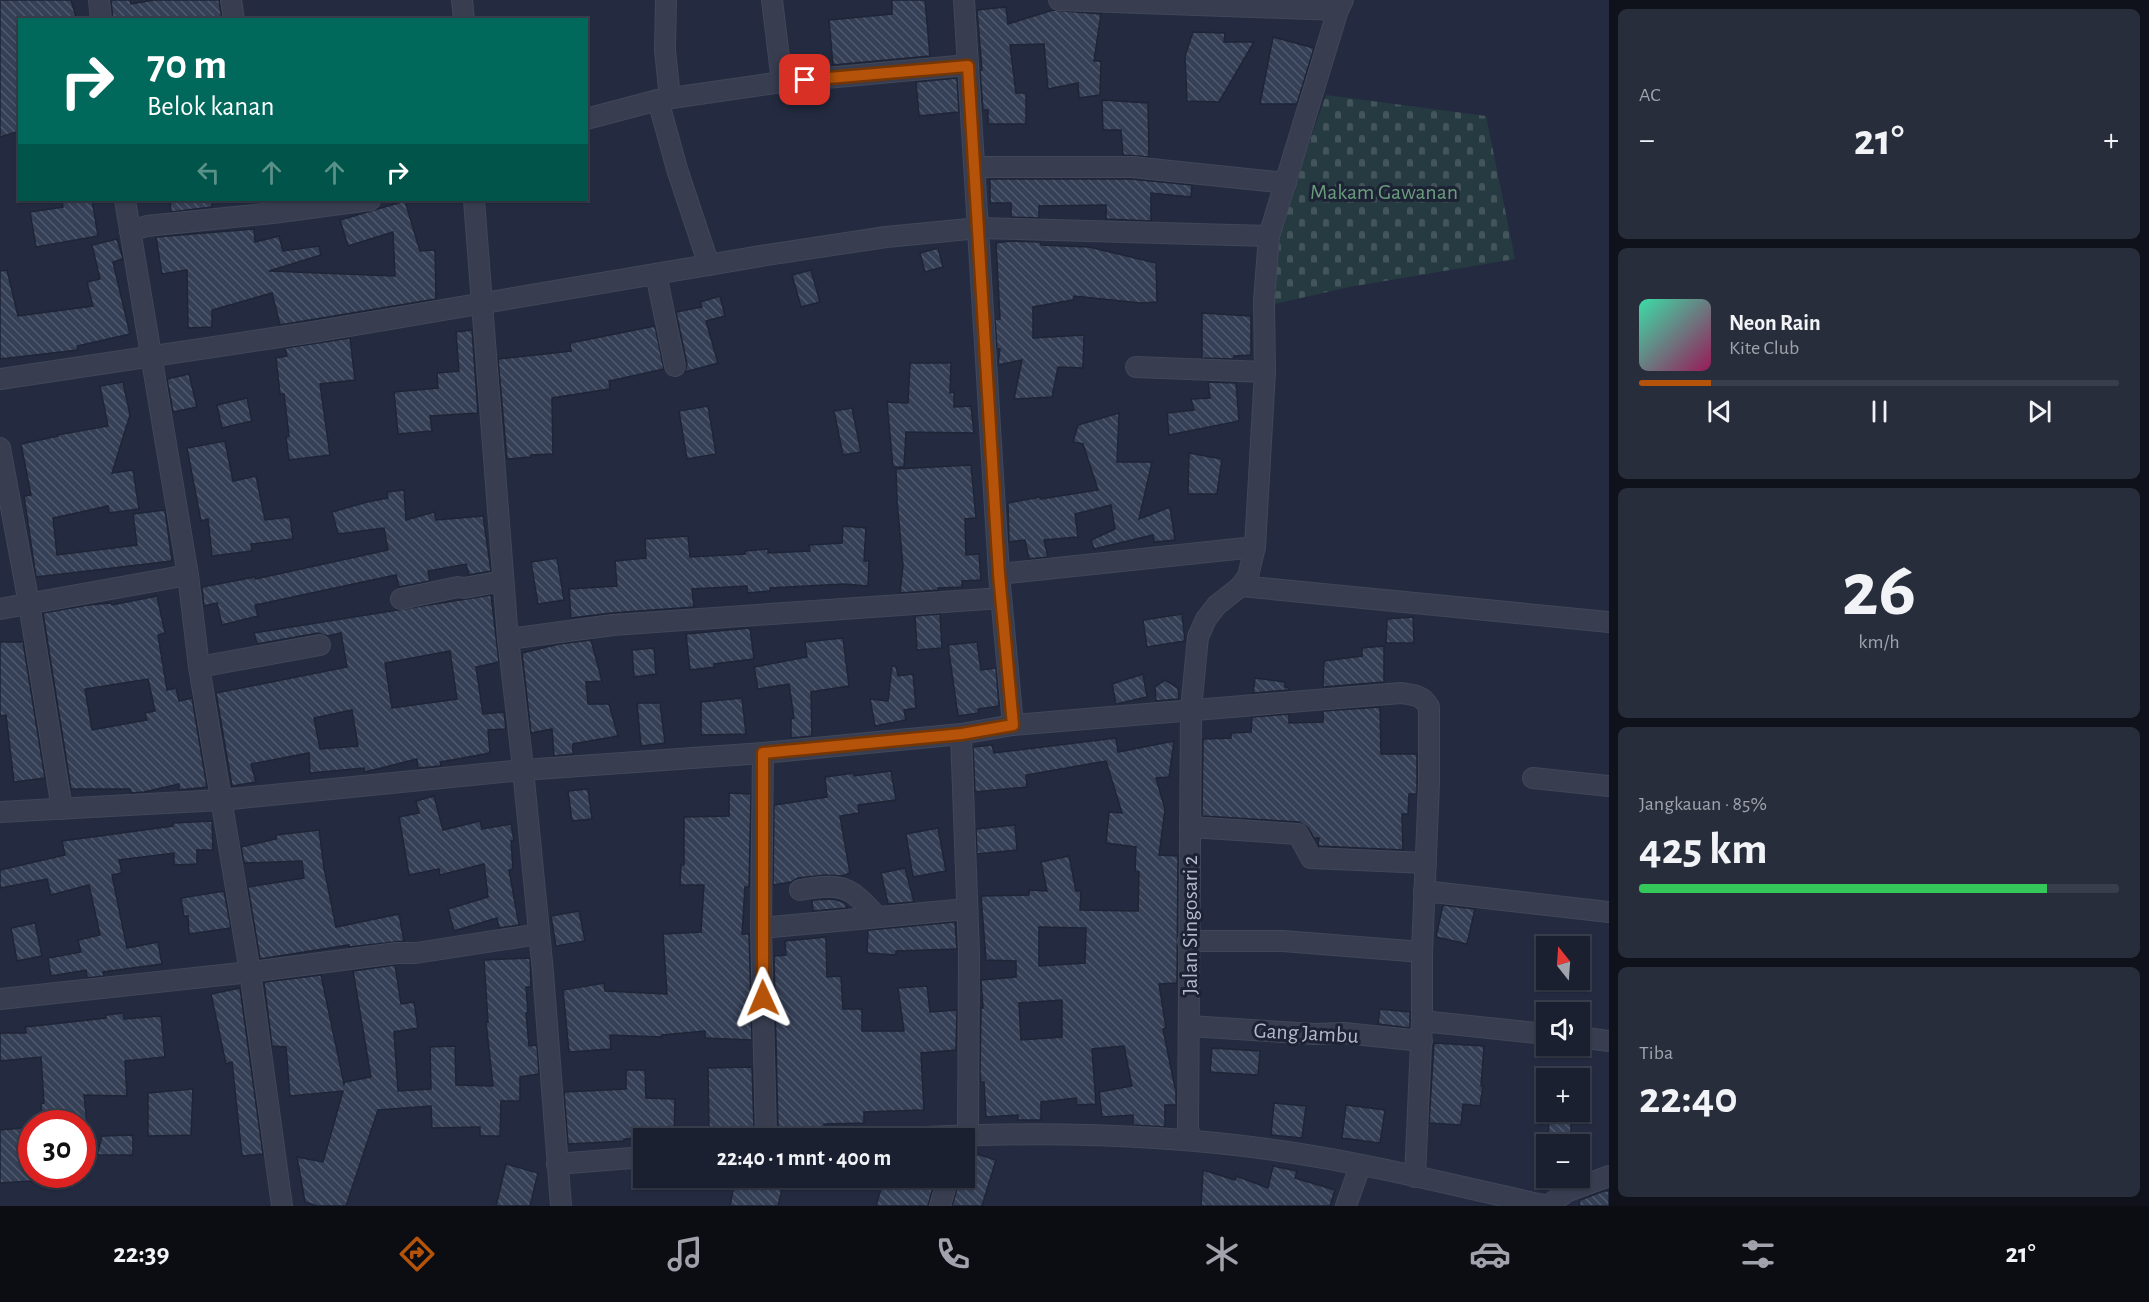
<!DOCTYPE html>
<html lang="id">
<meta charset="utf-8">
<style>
body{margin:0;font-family:"Alegreya Sans",sans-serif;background:#282d3c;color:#f1f3f6;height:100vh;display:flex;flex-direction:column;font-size:22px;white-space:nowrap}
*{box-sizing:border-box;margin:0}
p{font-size:20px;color:#a0a3ab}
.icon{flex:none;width:33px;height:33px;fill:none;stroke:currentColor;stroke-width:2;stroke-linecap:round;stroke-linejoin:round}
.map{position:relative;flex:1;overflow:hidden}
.panel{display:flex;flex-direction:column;gap:9px;padding:9px;background:#0f121a;width:540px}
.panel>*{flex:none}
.hud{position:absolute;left:18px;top:18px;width:570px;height:183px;border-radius:0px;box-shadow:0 2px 4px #0004,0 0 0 2px #393e4c;background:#00695c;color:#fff;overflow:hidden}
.needle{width:39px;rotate:343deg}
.tools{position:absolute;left:1536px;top:936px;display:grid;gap:12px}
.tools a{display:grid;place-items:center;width:54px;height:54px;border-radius:0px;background:#1b2030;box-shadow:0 2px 4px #0004,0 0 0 2px #393e4c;font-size:30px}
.speed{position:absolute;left:18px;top:1110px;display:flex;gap:12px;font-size:30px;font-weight:700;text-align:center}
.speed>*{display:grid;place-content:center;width:78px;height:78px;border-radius:50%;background:#1b2030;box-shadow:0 2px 4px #0004,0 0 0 2px #393e4c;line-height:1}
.speed .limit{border:9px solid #d22;background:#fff;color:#111}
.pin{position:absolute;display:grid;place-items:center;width:51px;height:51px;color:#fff;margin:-26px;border-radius:12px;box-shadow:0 3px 9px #0006}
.me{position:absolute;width:66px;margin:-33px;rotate:359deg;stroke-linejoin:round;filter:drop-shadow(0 0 4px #0008)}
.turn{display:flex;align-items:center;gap:21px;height:126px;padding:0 30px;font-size:27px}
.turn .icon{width:78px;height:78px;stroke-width:2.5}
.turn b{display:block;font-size:42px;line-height:51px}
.lanes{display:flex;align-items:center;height:57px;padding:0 30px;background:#0003;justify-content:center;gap:30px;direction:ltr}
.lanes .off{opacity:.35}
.big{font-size:45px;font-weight:700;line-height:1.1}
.panel .widget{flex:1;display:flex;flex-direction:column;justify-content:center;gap:9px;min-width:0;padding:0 21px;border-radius:9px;background:#282d3c}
.panel .dial{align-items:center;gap:0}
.dial b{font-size:78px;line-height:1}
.song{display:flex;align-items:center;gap:18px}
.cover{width:72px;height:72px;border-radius:9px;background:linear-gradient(135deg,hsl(160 70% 55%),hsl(330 70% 35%))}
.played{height:6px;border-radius:3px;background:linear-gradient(90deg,#b45309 15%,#393e4c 15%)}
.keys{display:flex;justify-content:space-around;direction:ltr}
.heat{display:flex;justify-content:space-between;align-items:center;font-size:33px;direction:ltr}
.charge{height:9px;border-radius:4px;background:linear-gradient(90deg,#34c759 85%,#393e4c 0)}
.trip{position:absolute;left:633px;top:1128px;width:342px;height:60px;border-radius:0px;background:#1b2030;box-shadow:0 2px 4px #0004,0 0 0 2px #393e4c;font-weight:700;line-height:60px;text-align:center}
.tabs{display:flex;height:96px;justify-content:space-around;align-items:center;background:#0b0d13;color:#a0a3ab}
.tabs .icon{width:42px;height:42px}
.tabs .active{color:#b45309}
.tabs b{font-size:27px;color:#f1f3f6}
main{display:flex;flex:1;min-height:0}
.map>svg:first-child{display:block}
.cemetery{fill:url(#cemetery-stones)}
.building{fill:url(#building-back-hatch);stroke:#1f2537;stroke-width:1.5;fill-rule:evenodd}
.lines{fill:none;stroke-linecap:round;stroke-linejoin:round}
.minor-casing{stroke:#414759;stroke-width:22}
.minor{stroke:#383e50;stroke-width:20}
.route-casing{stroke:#753606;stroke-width:15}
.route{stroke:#b45309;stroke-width:10}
.labels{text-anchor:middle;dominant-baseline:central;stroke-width:6;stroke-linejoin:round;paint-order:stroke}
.park-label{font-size:22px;fill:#6a9c7d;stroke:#1d2335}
.street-label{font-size:22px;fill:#b4b9ca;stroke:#1d2335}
</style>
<main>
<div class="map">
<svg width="1609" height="1206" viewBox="0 0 1609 1206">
<defs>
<pattern id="cemetery-stones" width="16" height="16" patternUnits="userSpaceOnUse" patternTransform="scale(1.5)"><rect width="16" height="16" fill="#263a41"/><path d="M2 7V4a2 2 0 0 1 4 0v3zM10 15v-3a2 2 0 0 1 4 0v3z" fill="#43545b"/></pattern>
<pattern id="building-back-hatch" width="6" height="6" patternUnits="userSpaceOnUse" patternTransform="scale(1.5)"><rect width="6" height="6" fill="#353f56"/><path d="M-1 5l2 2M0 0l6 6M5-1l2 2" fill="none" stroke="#50596d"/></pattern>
</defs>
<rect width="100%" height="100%" fill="#242b40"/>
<polygon class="cemetery" points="1326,95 1486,116 1515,259 1349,287 1270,305 1281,222"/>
<g class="building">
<polygon points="0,0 71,0 77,20 20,20 20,131 0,137"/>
<polygon points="111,0 130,0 131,4 154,0 219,0 222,20 113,20"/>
<polygon points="892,0 925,0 930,56 833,65 829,20 892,14"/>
<polygon points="1006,7 1008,24 1053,10 1101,14 1094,61 1101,61 1100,95 1079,98 1078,83 1048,89 1044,44 1010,45 1016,93 1026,93 1026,124 988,124 988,110 983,110 980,70 982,70 977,10"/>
<polygon points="1193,32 1225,33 1224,42 1254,42 1219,102 1187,101 1185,56"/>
<polygon points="1273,37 1314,48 1297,104 1260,104"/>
<polygon points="957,78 959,112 919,116 916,82"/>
<polygon points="1102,100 1148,103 1149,157 1123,155 1121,130 1103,130"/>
<polygon points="990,179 1131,179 1192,185 1191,197 1151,193 1151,221 1106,219 1106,205 1039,206 1039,218 1011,217 1011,203 990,203"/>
<polygon points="62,200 92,200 98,236 36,247 30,212 63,207"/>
<polygon points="192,200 212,200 212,207 171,212 170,201"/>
<polygon points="405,201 420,251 435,250 436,299 280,325 272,293 212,310 212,327 188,328 187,270 162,274 156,237 254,229 255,242 279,236 283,251 319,246 321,255 269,271 395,276 393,232 348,246 340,220"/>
<polygon points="117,239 123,259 113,262 130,334 77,346 78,350 0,359 0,271 7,270 18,316 93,306 87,282 100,279 92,245"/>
<polygon points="1011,241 1040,242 1041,245 1089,247 1156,263 1157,302 1141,303 1074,296 1073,300 1033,307 1033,338 1084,335 1083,368 1058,367 1052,397 1014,399 1022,360 998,365 1000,349 997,349 995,319 1000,319 996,243"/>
<polygon points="938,248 943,267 925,272 920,253"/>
<polygon points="811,270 820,302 801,307 792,275"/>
<polygon points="720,296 725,316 706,321 718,363 685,372 687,364 676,312 702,307 700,302"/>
<polygon points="1202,313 1251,316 1251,355 1234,356 1234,359 1202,358"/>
<polygon points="655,326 664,369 609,381 610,389 552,398 553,454 531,455 531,457 507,459 498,359 571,351 570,343"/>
<polygon points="472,330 478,413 430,416 432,431 398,434 394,392 438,388 437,373 459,371 456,332"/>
<polygon points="350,338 355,380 320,384 330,455 289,460 286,437 289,436 284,394 280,394 276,358 287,356 285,348"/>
<polygon points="910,363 951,363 950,393 954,392 954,407 971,406 974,433 906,432 904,467 893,467 887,402 908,403"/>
<polygon points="189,374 197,407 173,412 167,379"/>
<polygon points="123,382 130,415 112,473 133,470 139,509 109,513 108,506 53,518 57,555 137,545 133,514 165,510 172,561 36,577 24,496 31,495 21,444 58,436 57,435 108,426 100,386"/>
<polygon points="1208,382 1236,383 1239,421 1169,435 1167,413 1194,410 1191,399 1210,398"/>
<polygon points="247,398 252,421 222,428 217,405"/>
<polygon points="708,406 716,454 687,459 679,411"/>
<polygon points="852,408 861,452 843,455 834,411"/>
<polygon points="1119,413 1117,462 1152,462 1139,519 1170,507 1175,540 1154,542 1153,535 1094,549 1091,540 1115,529 1111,505 1075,514 1078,537 1044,540 1048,557 1029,559 1025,540 1009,542 1008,503 1040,497 1040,499 1098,490 1083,444 1073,442 1078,425"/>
<polygon points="225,441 233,481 256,476 265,520 290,517 293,539 251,544 252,551 212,556 208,519 201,521 187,448"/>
<polygon points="1189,453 1222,459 1217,494 1188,494"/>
<polygon points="971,465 976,518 965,519 966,555 979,554 981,580 962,581 962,587 938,588 939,590 900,593 903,566 897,501 896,469"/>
<polygon points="404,490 406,520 434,512 436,520 483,516 491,571 469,575 466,564 428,571 430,581 399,587 396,575 255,605 258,616 222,625 217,603 204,606 202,587 255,577 255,579 388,550 384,528 338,534 332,512 367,502 388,498 387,492"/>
<polygon points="843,526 866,528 864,561 869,561 868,586 844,584 770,588 770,591 747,593 747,586 692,589 694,607 612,613 571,618 569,589 617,586 615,561 646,558 645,539 688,536 690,557 745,554 745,551 768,549 768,553 810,551 809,545 842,543"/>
<polygon points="557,558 564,600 538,604 531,562"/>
<path d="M491 595 499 662 476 667 483 714 504 712 506 729 488 730 490 753 440 762 441 766 418 768 417 759 365 772 364 768 310 773 309 753 251 764 256 782 232 786 216 693 347 667 341 633 327 636 318 633 257 644 254 633ZM450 651 457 699 392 708 385 663ZM352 710 358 746 320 749 314 718Z"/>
<path d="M157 596 165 633 158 635 167 690 176 688 179 701 192 698 207 787 179 790V784L144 792 131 793 130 789H71L43 613 88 605 111 603 112 605ZM148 679 155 711 145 713 147 720 92 730 85 689Z"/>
<polygon points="940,614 942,648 917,650 915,616"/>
<polygon points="1182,614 1185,641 1147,647 1143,620"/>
<polygon points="1413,617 1414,643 1386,643 1387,619"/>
<polygon points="750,628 754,659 714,664 715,667 690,670 686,634"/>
<polygon points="843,638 849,686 811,692 812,736 791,738 791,719 794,718 789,684 758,689 754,667 807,657 805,642"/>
<polygon points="591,640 602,681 586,682 588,704 609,704 618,736 573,744 573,754 554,756 552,729 531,733 522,653 559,644"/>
<polygon points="0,642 23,642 45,778 14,782 6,715 0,716"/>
<polygon points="977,642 981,670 996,668 999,706 978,709 979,713 958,716 948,645"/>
<polygon points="1384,646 1384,682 1323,687 1324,661 1362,656 1362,648"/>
<polygon points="654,648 656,674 634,677 632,650"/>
<polygon points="892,666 896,666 898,676 913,674 916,708 904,710 906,720 875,726 870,699 888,701"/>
<polygon points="1143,674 1147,697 1116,704 1112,684"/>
<polygon points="1255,678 1285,682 1285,687 1289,688 1289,690 1253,693"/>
<polygon points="1165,680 1178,688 1179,699 1156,701 1155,687"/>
<polygon points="742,698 746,734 701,735 701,702"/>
<polygon points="637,703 660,703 665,743 641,746"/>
<polygon points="1380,707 1381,754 1417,754 1417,794 1409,794 1408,814 1402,814 1403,850 1318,846 1319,838 1314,838 1308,828 1299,822 1202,816 1203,739 1231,738 1231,733 1251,732 1252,717 1289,714 1289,723 1323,722 1323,711"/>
<path d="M1116 738 1118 752 1174 741 1169 777 1156 778 1165 809 1159 855 1178 856 1177 983 1159 984 1166 1028 1163 1029 1175 1088H1176V1105H1165V1127L1133 1125V1115L1102 1117 1099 1092 1132 1086 1124 1046 1092 1049 1096 1104 1077 1105 1076 1098 1041 1102V1120H1018V1115L986 1117 984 1082H981L980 1073 981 1008H983L981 980 1016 977V961L986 960 981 896 1029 895V890L1047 891 1041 862 1069 856 1076 891H1081L1080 910 1138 911 1139 872 1135 871 1136 847 1106 843 1109 812 1122 813 1106 761 1026 775 1027 787 975 792 973 747 992 745 994 753ZM1039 927 1086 928 1085 963 1039 966ZM1062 1000V1037L1021 1040 1019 1003Z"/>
<polygon points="891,771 896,800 858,805 859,813 840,816 850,873 842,876 825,875 798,878 791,882 773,885 774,805 827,797 825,777 854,773 854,776"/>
<polygon points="588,789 592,819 572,821 568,791"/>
<polygon points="729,793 751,794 749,887 745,887 742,934 749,934 752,1040 705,1038 705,1031 662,1035 662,1037 610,1035 611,1049 569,1052 563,990 604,983 605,991 667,994 663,934 701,932 704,885 680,885 681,865 684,865 684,817 729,816"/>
<polygon points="434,796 443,830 480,821 482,829 511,824 514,841 511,841 513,869 509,870 519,925 499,928 497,918 454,931 448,909 488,897 484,864 440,875 439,869 409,875 399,817 419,813 416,801"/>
<polygon points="212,821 213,850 197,850 197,864 174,865 174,853 119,860 122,873 112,875 127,948 158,942 162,964 103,972 104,976 87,978 86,970 51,976 48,958 81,952 78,940 100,935 89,885 51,895 47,879 0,888 0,870 65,855 62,841 173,826 173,823"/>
<polygon points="1015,825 1017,850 977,854 976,829"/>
<polygon points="938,828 946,871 913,877 906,834"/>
<polygon points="319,830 324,868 336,927 399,914 404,941 349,947 349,945 260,959 248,887 304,878 302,861 244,863 241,847 276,839 276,835"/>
<polygon points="905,868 914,902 888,904 881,873"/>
<polygon points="224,891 231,928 189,934 188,916 184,916 181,898"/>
<polygon points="834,899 845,903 847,908 813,911 812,900"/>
<polygon points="1443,905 1475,909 1467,944 1436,937"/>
<polygon points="579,911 585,941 556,946 551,916"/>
<polygon points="955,922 957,949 896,951 896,955 867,953 868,930"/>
<polygon points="35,923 42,956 17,961 11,928"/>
<polygon points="826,937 827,977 841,976 843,1009 862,1009 862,1031 904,1031 898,988 927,986 930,1012 957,1010 956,1050 921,1053 924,1110 864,1112 864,1123 824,1124 824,1129 778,1129 774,956 786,955 785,941"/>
<polygon points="530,958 531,987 526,987 528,1012 526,1013 529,1046 537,1045 539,1074 520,1077 520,1101 501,1101 500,1136 480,1136 480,1127 432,1128 431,1106 378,1110 346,1206 317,1206 305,1202 297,1157 323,1162 343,1091 290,1096 286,1047 272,1046 264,982 321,975 344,1084 345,1082 371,1077 353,971 395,965 401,1004 414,1002 418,1028 394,1032 398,1091 431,1089 430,1047 455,1046 456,1085 493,1086 486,1022 488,1022 484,960"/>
<polygon points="240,988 263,1154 242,1156 232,1062 226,1064 211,994"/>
<polygon points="1380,1009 1410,1012 1410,1028 1378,1024"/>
<polygon points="123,1013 124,1019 161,1016 165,1057 125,1061 127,1096 84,1095 87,1124 42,1124 41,1104 44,1103 41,1057 0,1061 0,1033 26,1033 25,1027 106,1018 106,1015"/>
<polygon points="1434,1043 1484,1046 1481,1086 1483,1086 1480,1106 1463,1104 1461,1125 1429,1123"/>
<polygon points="1212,1048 1260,1051 1258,1075 1210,1072"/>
<polygon points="752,1067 754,1128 709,1129 708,1068"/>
<polygon points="626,1070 645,1070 646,1098 675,1099 674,1138 647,1138 624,1139 624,1141 568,1144 564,1092 626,1089"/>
<polygon points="193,1089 191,1135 148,1136 148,1093"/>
<polygon points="1274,1103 1306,1106 1302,1138 1271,1135"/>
<polygon points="1346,1105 1385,1110 1380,1143 1342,1138"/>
<polygon points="1550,1112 1571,1112 1571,1144 1547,1144"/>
<polygon points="32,1127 32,1181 0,1183 0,1130"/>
<polygon points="133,1135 133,1155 97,1155 102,1136"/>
<polygon points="964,1150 996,1160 982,1206 952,1206 960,1178 964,1178"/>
<polygon points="506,1164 538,1173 530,1206 496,1206"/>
<polygon points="1273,1166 1297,1171 1295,1178 1335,1190 1330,1206 1201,1206 1203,1170 1235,1180 1236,1176 1268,1188"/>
<polygon points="884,1178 924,1178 935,1180 928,1206 876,1206"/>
<polygon points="735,1180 782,1190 778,1206 730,1206"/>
<polygon points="1604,1191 1609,1191 1609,1206 1579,1206 1580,1200"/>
</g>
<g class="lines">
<g class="minor-casing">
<g id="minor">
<polyline points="99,0 101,20"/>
<polyline points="231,0 234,20"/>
<polyline points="462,0 464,20"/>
<polyline points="666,0 665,50 670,98"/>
<polyline points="772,0 782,82"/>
<polyline points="964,0 999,574 1013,725 961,734 969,953 968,1135"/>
<polyline points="1059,0 1338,10"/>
<polyline points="658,100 677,169 709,265"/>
<polyline points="586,119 658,100 782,82 968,65"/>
<polyline points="975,167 1132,167 1286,183"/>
<polyline points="125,200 188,575 199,667 250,972 282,1206"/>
<polyline points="474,200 508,639 522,759 543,972 561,1206"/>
<polyline points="130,231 147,226 273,213 370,200"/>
<polyline points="656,274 675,366"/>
<polyline points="1136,367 1265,372"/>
<polyline points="0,379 313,332 767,255 886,237 979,228 1269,236"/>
<polyline points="0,448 29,604 62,809"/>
<polyline points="999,574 1255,547"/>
<polyline points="1241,586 1609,622"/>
<polyline points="401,599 458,587 464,588 503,581"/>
<polyline points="0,609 188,575"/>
<polyline points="508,639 613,625 1001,598"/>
<polyline points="199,667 320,645"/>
<path d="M1013 725 1401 693C1413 695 1423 695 1429 707V783L1422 952V1021L1415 1177"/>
<polyline points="763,753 761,928 766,1138"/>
<polyline points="1533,778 1609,786"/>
<polyline points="0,812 221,800 523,770 763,753 961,734"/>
<polyline points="1190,827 1298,834 1311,858 1426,863"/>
<path d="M800 890C842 883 849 885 877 917"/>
<polyline points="1424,891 1609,912"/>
<polyline points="761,928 967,909"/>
<polyline points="1188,941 1283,941 1422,952"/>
<polyline points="0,999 250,972 397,953 416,953 539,934"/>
<polyline points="1422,1021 1546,1034"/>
<polyline points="1189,1026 1314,1034 1344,1033 1422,1041"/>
<polyline points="1580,1037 1609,1041"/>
<path d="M908 1138C1032 1131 1158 1133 1281 1151 1371 1164 1460 1187 1548 1206L1566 1192 1609 1176"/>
<polyline points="1190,1140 1188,1127 1191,709 1198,637 1206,619 1217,605 1241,586 1248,576 1255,547 1265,372 1264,301 1269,236 1338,10 1343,0"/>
<polyline points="557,1164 644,1157"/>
<polyline points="940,1206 948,1178"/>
<polyline points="1346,1206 1360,1166"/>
</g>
</g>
<use href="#minor" class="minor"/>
</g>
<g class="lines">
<g class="route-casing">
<polyline id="route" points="763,998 763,753 962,734 1013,725 999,574 968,66 805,80"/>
</g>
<use href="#route" class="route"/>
</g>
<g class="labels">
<g class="park-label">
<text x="1384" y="192">Makam Gawanan</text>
</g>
<g class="street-label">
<text transform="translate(1190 925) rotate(-90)">Jalan Singosari 2</text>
<text transform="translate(1306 1033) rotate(3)">Gang Jambu</text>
</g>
</g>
</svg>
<div class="tools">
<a><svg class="needle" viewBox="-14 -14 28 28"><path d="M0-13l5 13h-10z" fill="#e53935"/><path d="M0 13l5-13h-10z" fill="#a0a3ab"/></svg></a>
<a><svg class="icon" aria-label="sound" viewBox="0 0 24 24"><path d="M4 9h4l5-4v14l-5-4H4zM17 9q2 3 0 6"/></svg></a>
<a>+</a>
<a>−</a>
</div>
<div class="speed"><div class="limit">30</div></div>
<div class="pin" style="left:805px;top:80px;background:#d93025"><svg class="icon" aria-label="arrive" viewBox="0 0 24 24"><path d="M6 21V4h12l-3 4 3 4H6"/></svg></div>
<svg class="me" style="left:763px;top:998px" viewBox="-20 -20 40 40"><path d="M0-17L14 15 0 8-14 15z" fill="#b45309" stroke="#fff" stroke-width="4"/></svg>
<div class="trip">22:40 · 1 mnt · 400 m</div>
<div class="hud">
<div class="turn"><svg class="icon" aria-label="right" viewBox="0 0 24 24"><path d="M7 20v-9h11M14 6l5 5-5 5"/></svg><div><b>70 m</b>Belok kanan</div></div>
<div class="lanes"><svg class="icon off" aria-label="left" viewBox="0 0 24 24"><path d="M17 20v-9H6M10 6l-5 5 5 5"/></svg><svg class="icon off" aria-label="ahead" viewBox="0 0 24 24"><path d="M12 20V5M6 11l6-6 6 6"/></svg><svg class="icon off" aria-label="ahead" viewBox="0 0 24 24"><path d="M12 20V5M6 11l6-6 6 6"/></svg><svg class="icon" aria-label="right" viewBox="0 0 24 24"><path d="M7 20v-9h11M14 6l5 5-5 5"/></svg></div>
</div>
</div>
<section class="panel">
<div class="widget"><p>AC</p>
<div class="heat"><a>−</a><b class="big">21°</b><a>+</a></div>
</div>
<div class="widget">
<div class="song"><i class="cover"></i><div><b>Neon Rain</b><p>Kite Club</p></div></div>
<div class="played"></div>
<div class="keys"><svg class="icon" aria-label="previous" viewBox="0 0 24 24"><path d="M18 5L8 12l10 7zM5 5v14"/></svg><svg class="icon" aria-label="pause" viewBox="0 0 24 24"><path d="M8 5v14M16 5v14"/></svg><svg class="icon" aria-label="next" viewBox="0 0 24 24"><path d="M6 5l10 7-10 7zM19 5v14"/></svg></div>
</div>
<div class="widget dial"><b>26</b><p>km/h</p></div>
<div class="widget"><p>Jangkauan · 85%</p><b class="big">425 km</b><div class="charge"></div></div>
<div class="widget"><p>Tiba</p><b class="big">22:40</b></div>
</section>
</main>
<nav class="tabs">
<b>22:39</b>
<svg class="icon active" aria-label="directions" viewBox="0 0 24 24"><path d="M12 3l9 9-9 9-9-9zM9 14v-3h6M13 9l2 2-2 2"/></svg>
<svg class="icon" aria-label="music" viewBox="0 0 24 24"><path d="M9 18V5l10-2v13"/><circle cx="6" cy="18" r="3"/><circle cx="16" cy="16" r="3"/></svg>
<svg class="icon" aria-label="phone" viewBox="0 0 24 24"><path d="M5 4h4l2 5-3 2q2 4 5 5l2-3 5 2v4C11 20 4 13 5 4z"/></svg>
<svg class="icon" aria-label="climate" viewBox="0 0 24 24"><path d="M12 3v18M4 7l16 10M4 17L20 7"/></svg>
<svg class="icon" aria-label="car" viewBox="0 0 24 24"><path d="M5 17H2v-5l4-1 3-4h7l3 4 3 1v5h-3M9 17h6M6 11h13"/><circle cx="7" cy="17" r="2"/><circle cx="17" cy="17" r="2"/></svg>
<svg class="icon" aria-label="filters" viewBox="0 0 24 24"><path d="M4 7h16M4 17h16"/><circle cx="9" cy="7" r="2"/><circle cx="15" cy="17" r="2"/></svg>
<b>21°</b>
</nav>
